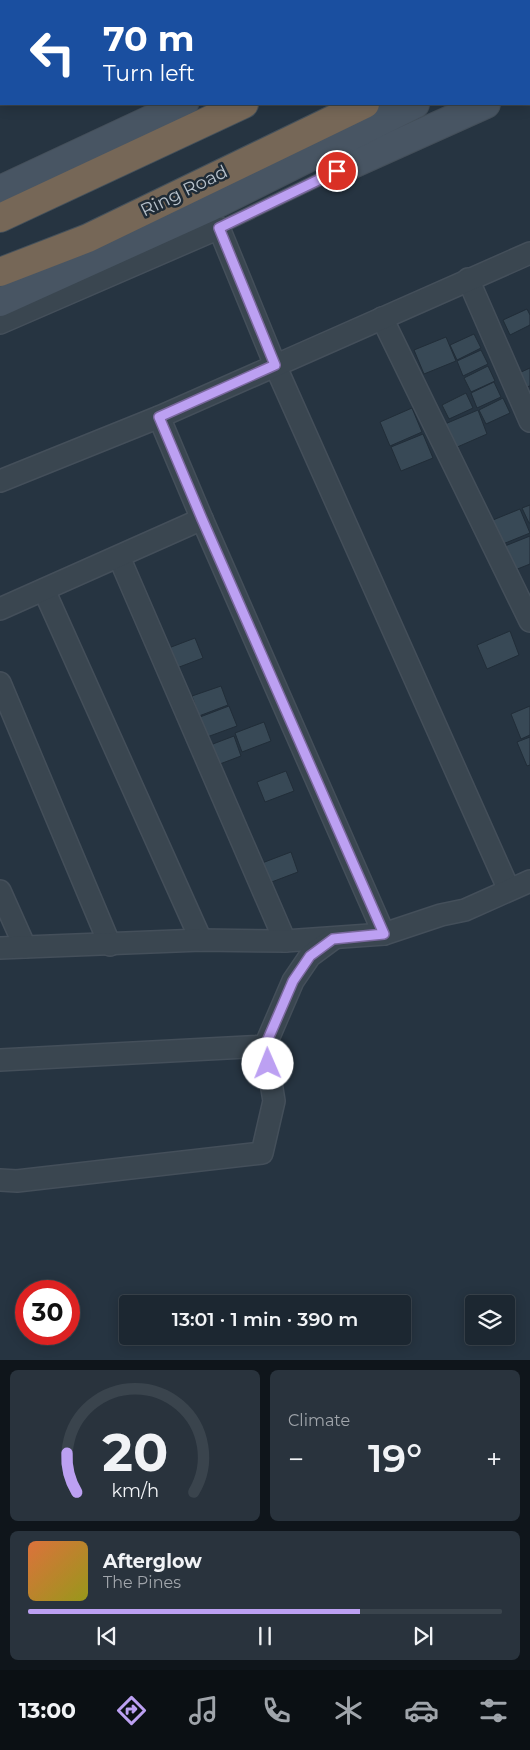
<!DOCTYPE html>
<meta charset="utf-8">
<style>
body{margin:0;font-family:Montserrat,sans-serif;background:#29333d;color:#f1f3f6;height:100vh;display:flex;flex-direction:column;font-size:19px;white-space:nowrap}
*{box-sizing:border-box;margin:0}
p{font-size:16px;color:#a0a5ab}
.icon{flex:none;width:28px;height:28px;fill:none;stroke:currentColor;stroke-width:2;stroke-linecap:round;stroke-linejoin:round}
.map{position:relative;height:1360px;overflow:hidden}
.drawer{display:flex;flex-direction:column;gap:10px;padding:10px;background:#0f151b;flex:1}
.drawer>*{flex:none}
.top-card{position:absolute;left:0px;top:0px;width:530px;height:105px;box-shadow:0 2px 12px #0003,0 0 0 1px #3a444d;background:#1a4fa0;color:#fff;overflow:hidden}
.controls{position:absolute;left:465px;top:1295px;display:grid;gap:10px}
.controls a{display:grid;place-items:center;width:50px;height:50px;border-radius:5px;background:#1c2731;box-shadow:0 2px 12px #0003,0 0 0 1px #3a444d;font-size:25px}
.speed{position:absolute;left:15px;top:1280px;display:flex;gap:10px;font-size:25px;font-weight:700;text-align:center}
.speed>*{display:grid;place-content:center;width:65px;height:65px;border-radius:50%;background:#1c2731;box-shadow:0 2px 12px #0003,0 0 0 1px #3a444d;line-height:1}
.speed .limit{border:8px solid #d22;background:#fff;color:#111}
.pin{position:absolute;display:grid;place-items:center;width:42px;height:42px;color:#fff;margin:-21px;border:2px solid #fff;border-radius:50%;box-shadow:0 1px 5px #0007}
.me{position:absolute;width:55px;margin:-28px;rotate:359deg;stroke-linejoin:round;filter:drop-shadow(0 0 4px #0008)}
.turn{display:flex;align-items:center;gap:18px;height:105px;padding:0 20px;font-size:22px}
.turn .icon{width:65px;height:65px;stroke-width:2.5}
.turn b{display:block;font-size:35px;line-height:42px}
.big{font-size:38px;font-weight:600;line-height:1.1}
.drawer .card{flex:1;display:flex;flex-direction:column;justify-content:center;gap:8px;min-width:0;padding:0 18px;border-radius:8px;background:#29333d}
.drawer .dial{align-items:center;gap:0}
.dial svg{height:130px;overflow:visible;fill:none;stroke:#3a444d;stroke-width:7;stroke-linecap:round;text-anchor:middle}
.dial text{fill:#f1f3f6;stroke:none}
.song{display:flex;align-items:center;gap:15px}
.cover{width:60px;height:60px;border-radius:8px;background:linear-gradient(135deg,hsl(20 70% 55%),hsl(60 70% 35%))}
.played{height:5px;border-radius:2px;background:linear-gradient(90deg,#bca0f2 70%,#3a444d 70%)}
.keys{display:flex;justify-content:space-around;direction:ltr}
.heat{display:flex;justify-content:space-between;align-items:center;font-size:28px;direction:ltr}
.drawer .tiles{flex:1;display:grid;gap:10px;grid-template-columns:1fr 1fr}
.card:last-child{grid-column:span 2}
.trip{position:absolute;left:119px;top:1295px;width:292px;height:50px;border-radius:5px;background:#1c2731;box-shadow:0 2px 12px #0003,0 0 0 1px #3a444d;font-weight:600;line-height:50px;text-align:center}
.tabs{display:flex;height:80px;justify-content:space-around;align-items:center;background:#0b1014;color:#a0a5ab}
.tabs .icon{width:35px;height:35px}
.tabs .on{color:#bca0f2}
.tabs b{font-size:22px;color:#f1f3f6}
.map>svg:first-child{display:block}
.building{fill:#384956;stroke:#212d38}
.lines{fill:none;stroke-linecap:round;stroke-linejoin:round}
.lane-casing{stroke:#444f5a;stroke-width:14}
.street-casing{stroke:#444f5a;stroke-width:24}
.secondary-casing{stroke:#444f5a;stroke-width:30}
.highway-casing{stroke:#45515b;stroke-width:30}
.lane{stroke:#3a4650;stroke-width:11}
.street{stroke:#3a4650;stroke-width:21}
.secondary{stroke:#485563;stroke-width:28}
.highway{stroke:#766757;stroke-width:28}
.route-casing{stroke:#7a689d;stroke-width:12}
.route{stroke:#bca0f2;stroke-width:9}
.labels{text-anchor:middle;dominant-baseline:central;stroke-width:5;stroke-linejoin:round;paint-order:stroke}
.street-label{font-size:18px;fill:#b7c1cb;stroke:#1f2b36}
</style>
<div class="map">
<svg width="530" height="1360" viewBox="0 0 530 1360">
<rect width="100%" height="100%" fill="#263441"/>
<g class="building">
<polygon points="527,309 530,315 530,325 510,335 503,320"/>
<polygon points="474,334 481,348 457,360 450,345"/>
<polygon points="446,337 456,361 424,374 414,350"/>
<polygon points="481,350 488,364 463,376 457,361"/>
<polygon points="488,366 495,381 471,392 464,378"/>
<polygon points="530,368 530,386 526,387 519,373"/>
<polygon points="494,382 501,397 477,408 471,393"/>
<polygon points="466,393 473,408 449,419 442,405"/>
<polygon points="503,398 510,413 486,424 479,410"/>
<polygon points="412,408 422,432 390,446 380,422"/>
<polygon points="478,410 487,434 455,448 445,424"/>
<polygon points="423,434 433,458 401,471 391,447"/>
<polygon points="530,505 530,523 529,523 522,508"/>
<polygon points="520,509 530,533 498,546 488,522"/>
<polygon points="530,536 530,564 510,572 500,548"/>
<polygon points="510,631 519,655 487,669 477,645"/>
<polygon points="195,638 203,658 174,669 166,649"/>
<polygon points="221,686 228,705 199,716 192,696"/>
<polygon points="229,706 237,726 207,737 200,717"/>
<polygon points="530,706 530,735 521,739 511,714"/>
<polygon points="264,722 271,741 242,752 235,733"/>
<polygon points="234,736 241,756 212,767 205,747"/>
<polygon points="530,737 530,765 527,766 517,742"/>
<polygon points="286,771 294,791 265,802 257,782"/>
<polygon points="291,852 298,872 269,883 262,863"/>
</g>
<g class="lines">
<g class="lane-casing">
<polyline id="lane" points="219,228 337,171"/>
</g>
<g class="street-casing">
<g id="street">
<polyline points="468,279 530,421"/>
<polyline points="382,318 530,621"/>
<polyline points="0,323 219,228 275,365 509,890"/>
<polyline points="159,417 202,519 384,934"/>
<polyline points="0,481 159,417 530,253"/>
<polyline points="119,557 285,941"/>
<polyline points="44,590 201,940"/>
<polyline points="0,609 202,519"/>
<polyline points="0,683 110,945"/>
<polyline points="0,891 25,947"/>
<polyline points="0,948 201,940 285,941 384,934 441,915 465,910 530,881"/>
<polyline points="0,1060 265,1046 293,981 310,956 333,939"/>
<polyline points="0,1180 17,1181 262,1153 274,1101 265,1046"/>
</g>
</g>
<g class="secondary-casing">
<g id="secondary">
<polyline points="405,1 408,0"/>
<polyline points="529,54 530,53"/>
<polyline points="529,84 530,84"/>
<polyline points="337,171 486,104"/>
<polyline points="0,190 184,104"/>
<polyline points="0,302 210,207 415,104"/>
</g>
</g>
<g class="highway-casing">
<g id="highway">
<polyline points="467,1 470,0"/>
<polyline points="529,28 530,27"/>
<polyline points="0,218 244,104"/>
<polyline points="0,272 88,238 365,104"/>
</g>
</g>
<use href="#lane" class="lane"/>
<use href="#street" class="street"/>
<use href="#secondary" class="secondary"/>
<use href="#highway" class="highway"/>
</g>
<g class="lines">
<g class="route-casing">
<polyline id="route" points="268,1064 265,1046 293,981 310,956 333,939 384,934 202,519 159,417 275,365 219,228 337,171"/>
</g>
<use href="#route" class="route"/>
</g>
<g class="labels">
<g class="street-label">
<text transform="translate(184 191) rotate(-26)">Ring Road</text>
</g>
</g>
</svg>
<div class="controls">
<a><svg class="icon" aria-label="layers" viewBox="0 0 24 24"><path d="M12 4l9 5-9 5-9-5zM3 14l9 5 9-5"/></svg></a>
</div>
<div class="speed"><div class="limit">30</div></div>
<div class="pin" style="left:337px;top:171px;background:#d93025"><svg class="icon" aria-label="arrive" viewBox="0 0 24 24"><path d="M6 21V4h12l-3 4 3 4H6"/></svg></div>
<svg class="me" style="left:268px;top:1064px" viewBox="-20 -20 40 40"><circle r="19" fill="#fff"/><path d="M0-13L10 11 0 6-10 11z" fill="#bca0f2"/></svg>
<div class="trip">13:01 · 1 min · 390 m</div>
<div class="top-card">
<div class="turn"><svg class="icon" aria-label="left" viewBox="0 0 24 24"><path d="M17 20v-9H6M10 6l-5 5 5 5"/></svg><div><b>70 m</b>Turn left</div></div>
</div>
</div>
<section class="drawer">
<div class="tiles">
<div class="card dial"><svg viewBox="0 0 100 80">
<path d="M14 69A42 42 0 1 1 86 69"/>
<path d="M14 69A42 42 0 0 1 8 45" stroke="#bca0f2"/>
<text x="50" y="56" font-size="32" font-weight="700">20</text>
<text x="50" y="72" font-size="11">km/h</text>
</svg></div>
<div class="card"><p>Climate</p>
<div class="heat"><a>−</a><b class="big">19°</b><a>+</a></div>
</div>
<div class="card">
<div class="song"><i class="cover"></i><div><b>Afterglow</b><p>The Pines</p></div></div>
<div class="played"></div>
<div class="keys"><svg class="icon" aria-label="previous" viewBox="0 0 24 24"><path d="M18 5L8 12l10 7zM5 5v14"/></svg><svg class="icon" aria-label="pause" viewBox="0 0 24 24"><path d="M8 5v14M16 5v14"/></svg><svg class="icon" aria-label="next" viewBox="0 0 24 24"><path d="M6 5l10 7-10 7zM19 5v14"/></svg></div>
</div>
</div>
</section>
<nav class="tabs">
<b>13:00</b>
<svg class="icon on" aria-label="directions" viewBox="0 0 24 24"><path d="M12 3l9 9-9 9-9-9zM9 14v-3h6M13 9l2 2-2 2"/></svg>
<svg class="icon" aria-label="music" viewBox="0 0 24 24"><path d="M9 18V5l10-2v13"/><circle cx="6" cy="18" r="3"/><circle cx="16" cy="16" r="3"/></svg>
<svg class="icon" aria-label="phone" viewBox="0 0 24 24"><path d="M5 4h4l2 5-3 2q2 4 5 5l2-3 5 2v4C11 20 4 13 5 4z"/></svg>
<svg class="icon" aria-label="climate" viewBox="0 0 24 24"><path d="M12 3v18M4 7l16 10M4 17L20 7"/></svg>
<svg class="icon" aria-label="car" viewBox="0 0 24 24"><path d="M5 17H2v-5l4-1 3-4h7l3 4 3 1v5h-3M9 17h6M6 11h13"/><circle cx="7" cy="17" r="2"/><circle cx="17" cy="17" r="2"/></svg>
<svg class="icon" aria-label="filters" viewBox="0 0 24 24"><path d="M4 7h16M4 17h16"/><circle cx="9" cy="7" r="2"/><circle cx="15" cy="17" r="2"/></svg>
</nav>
